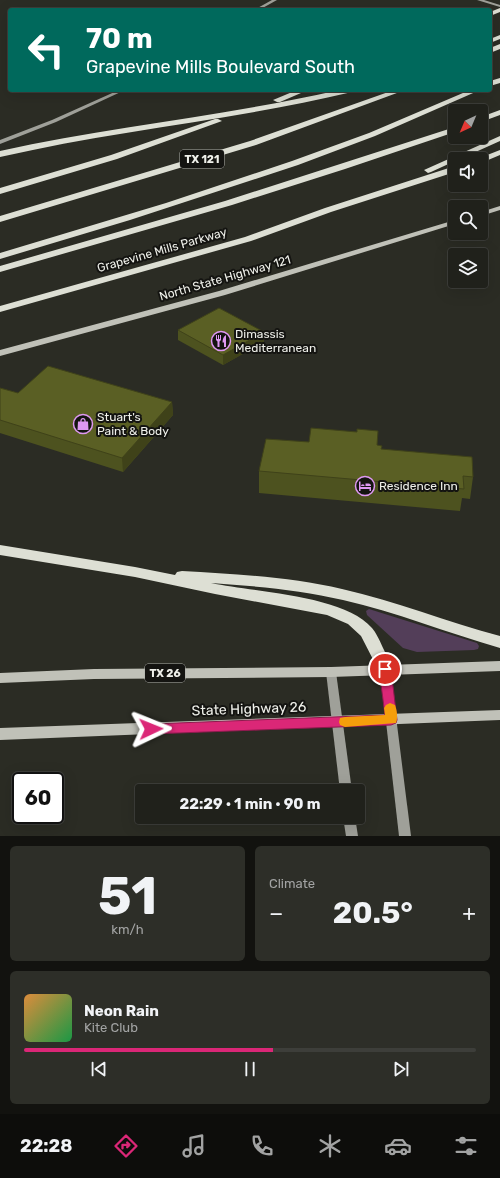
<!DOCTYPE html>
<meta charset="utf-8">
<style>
body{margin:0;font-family:Rubik,sans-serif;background:#2d2e28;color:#f1f3f6;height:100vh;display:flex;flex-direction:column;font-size:15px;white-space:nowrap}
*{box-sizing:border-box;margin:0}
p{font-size:13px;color:#a2a3a3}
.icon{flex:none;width:22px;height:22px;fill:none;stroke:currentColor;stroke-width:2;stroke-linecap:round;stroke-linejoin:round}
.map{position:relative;height:836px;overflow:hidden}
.side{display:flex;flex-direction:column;gap:10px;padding:10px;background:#12120f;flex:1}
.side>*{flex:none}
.top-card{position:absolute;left:8px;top:8px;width:484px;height:84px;border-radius:4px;box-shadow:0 4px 16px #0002,0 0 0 1px #3d3e3a;background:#00695c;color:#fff;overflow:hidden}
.needle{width:26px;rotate:224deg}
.tools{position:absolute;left:448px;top:104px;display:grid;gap:8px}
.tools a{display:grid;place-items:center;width:40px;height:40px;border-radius:4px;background:#20211b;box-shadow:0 4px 16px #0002,0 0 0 1px #3d3e3a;font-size:20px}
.speed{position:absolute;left:12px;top:772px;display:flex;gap:8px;font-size:20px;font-weight:700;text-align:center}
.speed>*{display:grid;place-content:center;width:52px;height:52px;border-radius:50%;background:#20211b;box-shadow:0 4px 16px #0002,0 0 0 1px #3d3e3a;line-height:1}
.speed .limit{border:2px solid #111;border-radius:6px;background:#fff;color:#111}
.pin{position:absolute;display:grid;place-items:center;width:34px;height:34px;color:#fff;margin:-17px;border:2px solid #fff;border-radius:50%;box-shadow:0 1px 4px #0007}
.me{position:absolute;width:44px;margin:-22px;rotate:88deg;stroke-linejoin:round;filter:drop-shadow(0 0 3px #0008)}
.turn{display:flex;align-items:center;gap:14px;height:84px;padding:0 12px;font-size:18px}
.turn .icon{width:52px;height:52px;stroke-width:2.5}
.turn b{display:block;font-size:28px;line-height:34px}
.big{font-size:30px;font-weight:700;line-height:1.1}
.side .card{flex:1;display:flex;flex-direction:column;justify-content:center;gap:6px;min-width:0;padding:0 14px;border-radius:6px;background:#2d2e28}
.side .dial{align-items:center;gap:0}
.dial b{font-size:52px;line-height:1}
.song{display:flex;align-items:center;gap:12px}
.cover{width:48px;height:48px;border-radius:6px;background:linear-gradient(135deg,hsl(30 70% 55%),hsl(140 70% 35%))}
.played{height:4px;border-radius:2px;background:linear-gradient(90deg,#db2777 55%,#3d3e3a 55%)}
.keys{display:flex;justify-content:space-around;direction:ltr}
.heat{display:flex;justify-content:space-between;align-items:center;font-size:22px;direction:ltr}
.side .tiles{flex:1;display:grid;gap:10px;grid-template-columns:1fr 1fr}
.card:last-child{grid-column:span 2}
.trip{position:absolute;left:135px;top:784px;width:230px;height:40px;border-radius:4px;background:#20211b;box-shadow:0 4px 16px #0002,0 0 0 1px #3d3e3a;font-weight:700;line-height:40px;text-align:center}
.tab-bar{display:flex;height:64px;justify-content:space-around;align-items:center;background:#0d0d0b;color:#a2a3a3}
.tab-bar .icon{width:28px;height:28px}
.tab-bar .active{color:#db2777}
.tab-bar b{font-size:18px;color:#f1f3f6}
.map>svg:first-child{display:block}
.green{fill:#533e59}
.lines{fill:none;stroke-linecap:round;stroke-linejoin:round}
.secondary{fill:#9fa099;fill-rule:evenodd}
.primary{fill:#c0c1b8;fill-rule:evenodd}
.highway{fill:#dddfd4;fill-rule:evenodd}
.wall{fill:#4d521f}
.shaded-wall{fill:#3f4219}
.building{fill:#5a5f24;stroke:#3f4219}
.route{fill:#db2777;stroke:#8e194d}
.slow{fill:#f59e0b}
.labels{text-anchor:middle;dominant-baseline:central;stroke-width:4;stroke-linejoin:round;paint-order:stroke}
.shield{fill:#141411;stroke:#adaea9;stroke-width:1}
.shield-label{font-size:11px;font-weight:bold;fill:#eff0ea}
.street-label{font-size:12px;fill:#eff0ea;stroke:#141411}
.poi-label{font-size:12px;fill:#eff0ea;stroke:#141411;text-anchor:start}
.near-street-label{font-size:14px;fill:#eff0ea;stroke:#141411}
</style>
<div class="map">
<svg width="500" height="836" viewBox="0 0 500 836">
<rect width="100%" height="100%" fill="#2b2c24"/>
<polygon class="green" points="369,609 477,643 479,646 478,649 474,650 417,652 403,648 367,615 366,611"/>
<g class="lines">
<g class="secondary">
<polygon points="272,0 277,0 259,10 254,10"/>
<polygon points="477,0 484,0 500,5 500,7"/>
<polygon points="119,90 125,90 56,122 0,144 0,140 52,120"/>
<polygon points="385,665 389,666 390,669 411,836 399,836 380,669 381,666"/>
<polygon points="331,668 335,669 336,672 352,791 340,791 326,672 327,669"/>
<polygon points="343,817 355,817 358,836 346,836"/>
</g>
<g class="primary">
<polygon points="500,206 500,210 481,216 481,212"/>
<polygon points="455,220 455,224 225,295 0,356 0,350 219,291"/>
<polygon points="500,661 500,671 331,677 94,679 0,683 0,673 94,669 331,667"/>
<polygon points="500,710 500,720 0,740 0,728"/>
</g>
<g class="highway">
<polygon points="500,8 500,12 490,16 490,12"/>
<polygon points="500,35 500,39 490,43 490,39"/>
<polygon points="500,44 500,49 490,53 490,48"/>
<polygon points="500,78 500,83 490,86 490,81"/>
<polygon points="297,90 308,90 280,102 277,102 273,100"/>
<path d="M339 90H353L352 92C236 120 116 130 0 157V151C112 126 227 116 339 90Z"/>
<polygon points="394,90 405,90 256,145 0,222 0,216 250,141"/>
<polygon points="470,90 480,90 375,136 298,165 130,220 0,259 0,253 166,203 292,161 369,133"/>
<polygon points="500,110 500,115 481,122 481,117"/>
<polygon points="215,119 218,119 222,121 117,159 0,194 0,188 111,155"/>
<polygon points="455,127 455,132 345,169 232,205 0,272 0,266 225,201"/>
<polygon points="500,136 500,141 460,159 455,159 455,161 431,172 428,173 424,170"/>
<polygon points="500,150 500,155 481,163 481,159 477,159"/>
<polygon points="455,166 455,172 331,212 251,241 0,312 0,306 245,237 325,208"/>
<path d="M0 545 135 567 175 575 177 572 182 571C235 574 290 577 342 589 396 601 447 622 500 636V648C447 633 397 612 343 600 300 590 255 586 211 583 253 592 344 595 372 628 379 636 387 658 393 669L390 673 385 675 380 673 361 636 348 624 327 615 215 594 135 577 0 555Z"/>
</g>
</g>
<g class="wall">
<polygon points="178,330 264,332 264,342 223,365 178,340"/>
<polygon points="0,388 18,393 172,402 173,415 123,472 0,433"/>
<polygon points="309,442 377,445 381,449 473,477 470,499 462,498 460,511 259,493 259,471"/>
</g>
<g class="shaded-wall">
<polygon points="264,332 264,342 223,365 223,355"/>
<polygon points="172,402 173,415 123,472 122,458"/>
</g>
<g class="building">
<polygon points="219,308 264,332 223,355 178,330"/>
<polygon points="48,366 172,402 122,458 0,420 0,388 18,393"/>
<polygon points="311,428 357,432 357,429 378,431 377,445 382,446 381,449 472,457 473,477 463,476 464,489 259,471 266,439 309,442"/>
</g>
<polygon class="route" points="385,664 389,666 391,669 397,720 396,723 391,725 151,734 147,733 145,729 147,725 151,724 385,715 379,669 381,666"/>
<path class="slow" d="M390 703 395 705C397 710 398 718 396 723L345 727 340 725 339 722 340 718 345 717 385 715 384 708 386 705Z"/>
<defs>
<g id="restaurant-ring" transform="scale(1)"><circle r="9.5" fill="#141411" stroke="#de98f2" stroke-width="1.5"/><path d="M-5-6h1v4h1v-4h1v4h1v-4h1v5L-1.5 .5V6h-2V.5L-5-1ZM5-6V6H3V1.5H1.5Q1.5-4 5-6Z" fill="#de98f2"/></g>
<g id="shop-ring" transform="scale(1)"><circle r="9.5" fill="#141411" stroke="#de98f2" stroke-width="1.5"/><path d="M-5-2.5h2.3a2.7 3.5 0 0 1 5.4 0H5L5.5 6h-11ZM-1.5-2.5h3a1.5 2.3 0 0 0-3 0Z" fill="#de98f2"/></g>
<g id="hotel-ring" transform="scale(1)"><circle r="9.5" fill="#141411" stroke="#de98f2" stroke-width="1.5"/><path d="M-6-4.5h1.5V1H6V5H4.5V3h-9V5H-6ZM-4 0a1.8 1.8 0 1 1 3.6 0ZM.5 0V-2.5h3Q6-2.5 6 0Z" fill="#de98f2"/></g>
</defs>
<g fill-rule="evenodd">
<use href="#restaurant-ring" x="221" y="341"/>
<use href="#shop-ring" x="83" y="424"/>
<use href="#hotel-ring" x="365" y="486"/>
</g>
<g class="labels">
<g class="shield">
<rect x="180" y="150" width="44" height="18" rx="3"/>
<rect x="145" y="664" width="40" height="18" rx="3"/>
</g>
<g class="shield-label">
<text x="202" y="159">TX 121</text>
<text x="165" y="673">TX 26</text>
</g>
<g class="street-label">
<text transform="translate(162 250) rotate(-16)">Grapevine Mills Parkway</text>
<text transform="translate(225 278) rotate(-16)">North State Highway 121</text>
</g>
<g class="poi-label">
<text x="235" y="334">Dimassis<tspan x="235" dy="14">Mediterranean</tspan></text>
<text x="97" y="417">Stuart's<tspan x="97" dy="14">Paint &amp; Body</tspan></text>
<text x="379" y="486">Residence Inn</text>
</g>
<g class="near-street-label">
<text transform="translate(249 709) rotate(-2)">State Highway 26</text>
</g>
</g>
</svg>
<div class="tools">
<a><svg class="needle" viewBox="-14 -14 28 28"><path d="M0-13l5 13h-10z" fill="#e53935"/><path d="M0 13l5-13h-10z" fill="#a2a3a3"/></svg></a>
<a><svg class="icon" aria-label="sound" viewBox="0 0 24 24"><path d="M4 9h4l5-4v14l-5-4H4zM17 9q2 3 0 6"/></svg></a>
<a><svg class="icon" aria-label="search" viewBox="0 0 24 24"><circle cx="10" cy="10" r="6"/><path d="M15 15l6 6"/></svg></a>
<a><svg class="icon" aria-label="layers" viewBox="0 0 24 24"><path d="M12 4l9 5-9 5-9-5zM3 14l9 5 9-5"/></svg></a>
</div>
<div class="speed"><div class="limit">60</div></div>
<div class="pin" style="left:385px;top:669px;background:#d93025"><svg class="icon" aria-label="arrive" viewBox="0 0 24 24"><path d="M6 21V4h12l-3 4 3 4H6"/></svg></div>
<svg class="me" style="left:151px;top:729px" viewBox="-20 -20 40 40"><path d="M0-17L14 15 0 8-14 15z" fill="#db2777" stroke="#fff" stroke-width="4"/></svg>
<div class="trip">22:29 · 1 min · 90 m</div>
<div class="top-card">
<div class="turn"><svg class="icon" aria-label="left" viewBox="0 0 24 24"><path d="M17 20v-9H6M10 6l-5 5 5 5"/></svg><div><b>70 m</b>Grapevine Mills Boulevard South</div></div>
</div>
</div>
<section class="side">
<div class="tiles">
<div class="card dial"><b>51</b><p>km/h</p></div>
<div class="card"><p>Climate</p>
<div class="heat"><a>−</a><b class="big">20.5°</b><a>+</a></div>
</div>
<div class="card">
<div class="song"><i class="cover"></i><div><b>Neon Rain</b><p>Kite Club</p></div></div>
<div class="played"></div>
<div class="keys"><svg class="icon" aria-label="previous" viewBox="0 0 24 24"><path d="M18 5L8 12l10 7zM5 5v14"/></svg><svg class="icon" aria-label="pause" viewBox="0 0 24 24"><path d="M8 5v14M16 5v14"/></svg><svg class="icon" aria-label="next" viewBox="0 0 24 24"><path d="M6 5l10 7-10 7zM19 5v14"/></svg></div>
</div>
</div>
</section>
<nav class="tab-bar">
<b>22:28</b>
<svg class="icon active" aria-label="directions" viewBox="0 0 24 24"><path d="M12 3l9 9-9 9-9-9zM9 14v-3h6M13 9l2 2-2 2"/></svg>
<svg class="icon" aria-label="music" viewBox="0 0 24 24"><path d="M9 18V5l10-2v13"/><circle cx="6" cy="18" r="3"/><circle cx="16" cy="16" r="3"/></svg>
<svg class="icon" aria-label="phone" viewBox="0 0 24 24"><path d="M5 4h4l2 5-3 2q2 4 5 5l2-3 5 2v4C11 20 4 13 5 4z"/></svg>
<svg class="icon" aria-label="climate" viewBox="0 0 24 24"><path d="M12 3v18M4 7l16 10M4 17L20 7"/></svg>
<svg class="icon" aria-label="car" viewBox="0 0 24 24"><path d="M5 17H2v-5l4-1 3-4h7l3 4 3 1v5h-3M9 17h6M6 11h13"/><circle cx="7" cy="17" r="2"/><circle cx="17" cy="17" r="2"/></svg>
<svg class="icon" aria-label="filters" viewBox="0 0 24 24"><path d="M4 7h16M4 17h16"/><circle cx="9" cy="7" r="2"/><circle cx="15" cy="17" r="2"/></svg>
</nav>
